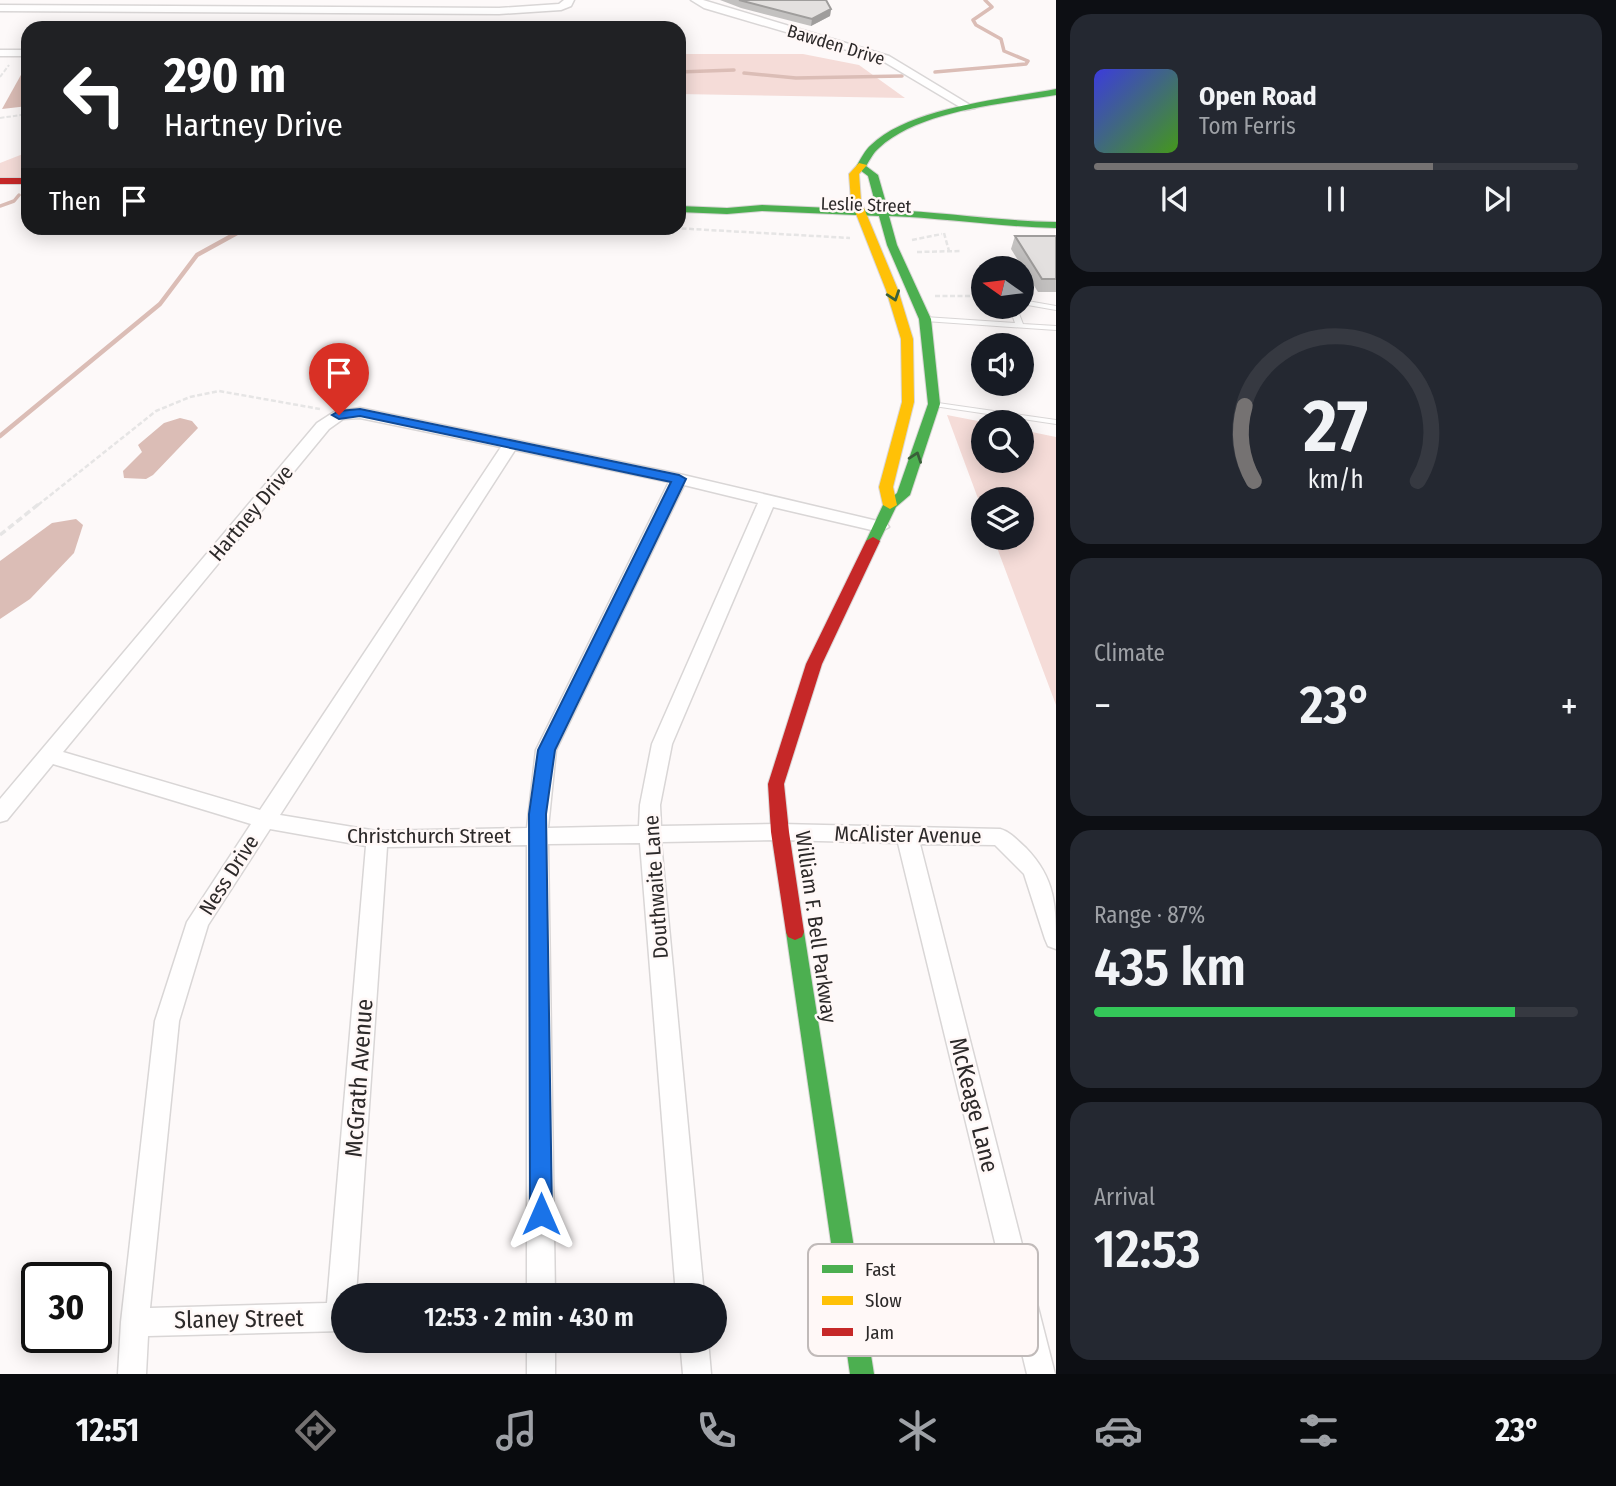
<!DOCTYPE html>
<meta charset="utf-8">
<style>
body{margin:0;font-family:"Fira Sans Condensed",sans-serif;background:#242831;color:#f1f3f6;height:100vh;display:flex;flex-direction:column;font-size:26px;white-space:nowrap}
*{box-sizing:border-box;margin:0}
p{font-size:23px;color:#9ea1a6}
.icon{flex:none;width:38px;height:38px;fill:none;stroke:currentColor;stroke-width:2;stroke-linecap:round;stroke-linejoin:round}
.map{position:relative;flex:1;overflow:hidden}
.side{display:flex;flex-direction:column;gap:14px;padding:14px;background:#0d0f14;width:560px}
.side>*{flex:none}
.hud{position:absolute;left:21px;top:21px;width:665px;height:214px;border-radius:21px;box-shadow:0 4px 18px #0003;background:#202124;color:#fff;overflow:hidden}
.needle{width:46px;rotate:284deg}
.fabs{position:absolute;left:971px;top:256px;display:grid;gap:14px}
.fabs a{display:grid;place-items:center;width:63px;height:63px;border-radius:50%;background:#171b24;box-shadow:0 4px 18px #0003;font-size:35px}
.speed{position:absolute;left:21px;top:1262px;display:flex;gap:14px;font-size:35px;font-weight:700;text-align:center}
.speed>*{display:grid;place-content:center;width:91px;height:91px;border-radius:50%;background:#171b24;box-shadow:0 4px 18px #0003;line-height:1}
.speed .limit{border:4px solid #111;border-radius:10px;background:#fff;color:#111}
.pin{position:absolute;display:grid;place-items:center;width:60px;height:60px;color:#fff;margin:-72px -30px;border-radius:50% 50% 50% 0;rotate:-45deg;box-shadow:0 0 7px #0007}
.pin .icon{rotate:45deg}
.me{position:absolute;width:77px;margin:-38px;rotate:0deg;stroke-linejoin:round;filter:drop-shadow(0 0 5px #0008)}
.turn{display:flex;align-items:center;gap:24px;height:147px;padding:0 28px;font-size:32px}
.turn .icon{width:91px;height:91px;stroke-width:2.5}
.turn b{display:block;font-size:49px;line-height:60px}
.then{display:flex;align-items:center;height:66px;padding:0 28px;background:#0003;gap:14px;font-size:26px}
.big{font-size:52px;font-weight:600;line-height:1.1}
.side .card{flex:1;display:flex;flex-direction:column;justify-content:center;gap:10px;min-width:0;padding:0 24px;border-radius:21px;background:#242831}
.side .dial{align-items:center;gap:0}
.dial svg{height:182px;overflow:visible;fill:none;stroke:#363941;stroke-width:7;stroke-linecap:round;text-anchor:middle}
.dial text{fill:#f1f3f6;stroke:none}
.song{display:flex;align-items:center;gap:21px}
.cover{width:84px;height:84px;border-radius:10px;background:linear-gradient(135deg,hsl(240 70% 55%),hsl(100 70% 35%))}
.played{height:7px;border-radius:4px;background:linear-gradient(90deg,#757272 70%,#363941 70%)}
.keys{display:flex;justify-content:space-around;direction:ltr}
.heat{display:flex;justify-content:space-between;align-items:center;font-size:38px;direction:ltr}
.charge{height:10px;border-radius:5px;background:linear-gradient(90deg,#34c759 87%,#363941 0)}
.trip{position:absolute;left:331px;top:1283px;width:396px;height:70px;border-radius:35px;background:#171b24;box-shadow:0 4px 18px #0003;font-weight:600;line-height:70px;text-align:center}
.tabs{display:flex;height:112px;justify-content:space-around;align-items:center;background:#090b0e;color:#9ea1a6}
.tabs .icon{width:49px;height:49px}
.tabs .current{color:#757272}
.tabs b{font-size:32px;color:#f1f3f6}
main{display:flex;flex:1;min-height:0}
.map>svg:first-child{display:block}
.green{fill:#f5dcd8}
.water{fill:#dbbdb6}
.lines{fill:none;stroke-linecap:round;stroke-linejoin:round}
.stream-far1{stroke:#dbbdb6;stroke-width:3.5}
.stream{stroke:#dbbdb6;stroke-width:4.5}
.lane-casing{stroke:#d9d6d6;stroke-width:2}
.street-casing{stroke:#d9d6d6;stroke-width:3}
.fast-casing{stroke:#d9d6d6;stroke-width:2}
.slow-casing{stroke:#d9d6d6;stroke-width:2}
.jam-casing{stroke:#d9d6d6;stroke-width:2}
.path-far2{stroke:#e6e5e5;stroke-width:2;stroke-dasharray:4.5 2;stroke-linecap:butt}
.path-far1{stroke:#e6e5e5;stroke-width:2.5;stroke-dasharray:5 2.5;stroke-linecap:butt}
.path{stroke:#e6e5e5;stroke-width:3.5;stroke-dasharray:7 3.5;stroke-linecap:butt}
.lane{fill:#fffefe;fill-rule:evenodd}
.street{fill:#fffefe;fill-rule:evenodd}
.fast{fill:#4caf50;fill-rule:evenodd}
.slow{fill:#ffc107;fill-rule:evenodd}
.jam{fill:#c62828;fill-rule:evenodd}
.wall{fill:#c3c1c0}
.shaded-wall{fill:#9f9d9c}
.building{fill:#e3e0df;stroke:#9f9d9c;stroke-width:2}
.oneway{stroke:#395f39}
.route{fill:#1a73e8;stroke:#114b97;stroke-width:2}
.labels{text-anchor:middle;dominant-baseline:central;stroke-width:5;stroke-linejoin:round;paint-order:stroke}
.far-street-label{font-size:18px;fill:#2c2929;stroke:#fff8f7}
.street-label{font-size:21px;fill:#2c2929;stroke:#fff8f7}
.near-street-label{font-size:24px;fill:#2c2929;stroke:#fff8f7}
.key{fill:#fff8f7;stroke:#c0bab9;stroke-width:2}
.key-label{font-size:19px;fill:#2c2929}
</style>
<main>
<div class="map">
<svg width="1056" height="1374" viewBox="0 0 1056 1374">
<rect width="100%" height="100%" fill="#fdf9f9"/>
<g class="green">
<polygon points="679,54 803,54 859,65 905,98 679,94"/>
<polygon points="28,152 28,180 0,179 0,163"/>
<polygon points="947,415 983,422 984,460 1022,460 1022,430 1056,437 1056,705 993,537 1022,537 1022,499 984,499 983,512"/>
</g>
<g class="water">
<polygon points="28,72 28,106 2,109 22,73"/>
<polygon points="180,418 192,421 198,428 153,475 146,479 124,478 123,471 142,452 138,445 164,423"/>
<polygon points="76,519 83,525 74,553 30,599 0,619 0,561 52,523"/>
</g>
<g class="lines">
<g class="stream-far1">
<polyline points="679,72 734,70"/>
<polyline points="935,72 1026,64 1028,61 1004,51 1001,39 976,25 973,20 992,7 985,0"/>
<polyline points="744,73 796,78 902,76"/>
<polyline points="0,206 14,201 19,195"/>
</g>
<polyline class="stream" points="0,436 160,304 197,255 246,228"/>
<g class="lane-casing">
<g id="lane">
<polygon points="1022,300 1056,306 1056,310 1022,304"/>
<polygon points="1009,306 1016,306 1023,324 1056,326 1056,330 925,321 921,319 925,317 1015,323"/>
<polygon points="931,402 1056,420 1056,424 934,406 930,404"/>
</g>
</g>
<g class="street-casing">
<g id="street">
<polygon points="564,0 574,0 571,6 561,10 499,14 0,11 0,5 499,8 559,4"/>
<polygon points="691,0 703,0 889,56 975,108 965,110 881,60 704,8"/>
<rect x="0" y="50" width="28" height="6"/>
<path d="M360 408 679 474 886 523 889 527 880 532 773 507 672 744 660 805 661 826 780 824 1000 829C1011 832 1018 841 1026 848 1056 879 1056 906 1056 949L1048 946 1045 939 1024 874 995 845 920 844 1055 1374H1027L898 843 780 840 661 842 704 1295H676L640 843 548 844 555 1295H527V845L387 847 356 1295H343V1331L148 1336 146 1374H118L121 1322 155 1021 187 922 251 824 53 764 7 820 0 822V799L317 423 334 412ZM360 418 501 447 260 810 63 752 329 429 343 419ZM515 450 669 482 536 750 527 828 377 831 280 815ZM684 485 758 503 652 744 640 805 639 826 548 828 556 750ZM270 829 366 846 327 1303 150 1308 179 1021 208 925Z"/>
<rect x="527" y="1340" width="28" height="34"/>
<polygon points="680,1340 708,1340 711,1374 683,1374"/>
</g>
</g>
<g class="fast-casing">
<g id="fast">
<path d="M1056 89V95C1003 104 920 110 879 148 873 153 870 160 866 166L878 175 888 210C944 212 999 221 1056 222V228C1000 227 945 218 889 216L897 245 931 319 940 404 910 495 896 507 878 544H868L866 541 883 505 897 493 928 404 919 319 887 245 879 216 762 211 727 214 679 212V206L727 208 762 205 877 210 868 176 856 167C860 160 865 150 871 145 910 107 1004 99 1056 89Z"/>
<polygon points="795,924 802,927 804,932 874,1374 850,1374 786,932 788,927"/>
</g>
</g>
<g class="slow-casing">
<polygon id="slow" points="859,163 867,165 859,174 861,201 898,290 913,339 914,402 893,487 897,505 890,509 883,505 879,487 902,402 901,339 886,290 851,201 849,174"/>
</g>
<g class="jam-casing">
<g id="jam">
<rect x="0" y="178" width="28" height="6"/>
<polygon points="873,537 880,541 822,664 784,784 789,832 804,932 802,937 795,940 788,937 786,932 771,832 768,784 806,664 866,541"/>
</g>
</g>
<g class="path-far2">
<polyline points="0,77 9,65"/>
<polyline points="0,118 28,114"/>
</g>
<g class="path-far1">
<polyline points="674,228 850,238"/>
<polyline points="944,233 949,251"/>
<polyline points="912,240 942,234"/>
<polyline points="917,252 960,251"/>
<polyline points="935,296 975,296"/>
<polyline points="38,505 156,411 190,397 219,391 320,409"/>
</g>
<polyline class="path" points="0,535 40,503"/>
<use href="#lane" class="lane"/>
<use href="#street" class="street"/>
<use href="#fast" class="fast"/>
<use href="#slow" class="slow"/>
<use href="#jam" class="jam"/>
</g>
<g class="wall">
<polygon points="720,0 826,0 831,9 830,16 811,26 741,8"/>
<polygon points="1015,236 1056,236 1056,292 1038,292 1011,249"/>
</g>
<polygon class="shaded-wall" points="831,9 830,16 811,26 812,19"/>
<g class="building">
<polygon points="739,0 826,0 831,9 812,19"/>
<polygon points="1015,236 1056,236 1056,279 1042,279"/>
</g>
<defs><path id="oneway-chevron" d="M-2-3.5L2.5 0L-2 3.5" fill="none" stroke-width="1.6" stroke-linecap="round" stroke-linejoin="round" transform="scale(1.75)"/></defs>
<g class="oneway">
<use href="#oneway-chevron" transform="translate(894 296) rotate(71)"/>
<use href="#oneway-chevron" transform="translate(916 457) rotate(-71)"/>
</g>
<polygon class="route" points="360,409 679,475 686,479 555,750 546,814 552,1214 548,1222 541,1225 533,1222 530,1214 529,814 538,750 671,482 360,416 339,419 332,415 339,411"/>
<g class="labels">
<g class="far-street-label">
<text transform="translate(836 45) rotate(17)">Bawden Drive</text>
<text transform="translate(866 205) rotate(2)">Leslie Street</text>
</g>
<g class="street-label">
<text transform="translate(251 513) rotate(-50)">Hartney Drive</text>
<text transform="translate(908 835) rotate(1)">McAlister Avenue</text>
<text x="429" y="836">Christchurch Street</text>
<text transform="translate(229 875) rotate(-57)">Ness Drive</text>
<text transform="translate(656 887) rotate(-94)">Douthwaite Lane</text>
<text transform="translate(816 927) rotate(82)">William F. Bell Parkway</text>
</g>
<g class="near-street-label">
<text transform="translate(359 1078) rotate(-86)">McGrath Avenue</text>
<text transform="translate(974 1105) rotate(76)">McKeage Lane</text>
<text transform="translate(239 1319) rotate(-1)">Slaney Street</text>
</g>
</g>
<rect x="808" y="1244" width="230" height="112" rx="10" class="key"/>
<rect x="822" y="1265" width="31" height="8" fill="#4caf50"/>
<rect x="822" y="1296" width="31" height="9" fill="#ffc107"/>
<rect x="822" y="1328" width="31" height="8" fill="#c62828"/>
<g class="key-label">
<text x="865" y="1276">Fast</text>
<text x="865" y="1307">Slow</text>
<text x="865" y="1339">Jam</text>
</g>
</svg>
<div class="fabs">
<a><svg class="needle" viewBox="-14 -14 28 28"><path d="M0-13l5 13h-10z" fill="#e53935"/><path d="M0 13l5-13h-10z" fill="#9ea1a6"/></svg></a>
<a><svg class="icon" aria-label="sound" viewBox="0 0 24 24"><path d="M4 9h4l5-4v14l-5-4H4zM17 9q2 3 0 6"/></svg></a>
<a><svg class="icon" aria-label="search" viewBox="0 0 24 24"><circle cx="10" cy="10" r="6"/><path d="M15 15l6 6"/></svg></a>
<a><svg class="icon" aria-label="layers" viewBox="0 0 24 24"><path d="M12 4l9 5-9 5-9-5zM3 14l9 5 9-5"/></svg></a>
</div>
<div class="speed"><div class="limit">30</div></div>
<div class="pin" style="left:339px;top:415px;background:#d93025"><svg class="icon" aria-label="arrive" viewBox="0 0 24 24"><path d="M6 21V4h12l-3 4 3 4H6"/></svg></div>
<svg class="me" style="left:541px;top:1214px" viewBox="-20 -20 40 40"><path d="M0-17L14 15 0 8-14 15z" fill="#1a73e8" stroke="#fff" stroke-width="4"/></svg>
<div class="trip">12:53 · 2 min · 430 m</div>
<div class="hud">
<div class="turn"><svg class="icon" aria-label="left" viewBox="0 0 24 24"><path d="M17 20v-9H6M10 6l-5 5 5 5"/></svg><div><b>290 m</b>Hartney Drive</div></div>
<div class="then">Then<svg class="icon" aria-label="arrive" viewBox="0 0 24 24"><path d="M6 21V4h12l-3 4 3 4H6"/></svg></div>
</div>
</div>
<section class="side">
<div class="card">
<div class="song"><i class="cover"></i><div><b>Open Road</b><p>Tom Ferris</p></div></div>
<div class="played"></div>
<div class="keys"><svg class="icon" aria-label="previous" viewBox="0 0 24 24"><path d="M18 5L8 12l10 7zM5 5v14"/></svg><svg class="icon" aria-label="pause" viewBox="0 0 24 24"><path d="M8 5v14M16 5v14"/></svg><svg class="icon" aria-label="next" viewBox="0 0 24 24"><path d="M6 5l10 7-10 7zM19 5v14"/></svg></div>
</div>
<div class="card dial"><svg viewBox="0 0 100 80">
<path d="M14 69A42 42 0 1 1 86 69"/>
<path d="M14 69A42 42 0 0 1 10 36" stroke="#757272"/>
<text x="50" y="56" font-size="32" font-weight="700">27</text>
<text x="50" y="72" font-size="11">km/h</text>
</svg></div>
<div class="card"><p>Climate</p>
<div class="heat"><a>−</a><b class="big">23°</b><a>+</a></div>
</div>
<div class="card"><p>Range · 87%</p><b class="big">435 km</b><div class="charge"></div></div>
<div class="card"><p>Arrival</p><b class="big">12:53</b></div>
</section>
</main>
<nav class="tabs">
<b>12:51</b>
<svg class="icon current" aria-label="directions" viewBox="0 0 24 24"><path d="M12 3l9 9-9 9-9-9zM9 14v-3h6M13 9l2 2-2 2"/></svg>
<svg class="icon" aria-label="music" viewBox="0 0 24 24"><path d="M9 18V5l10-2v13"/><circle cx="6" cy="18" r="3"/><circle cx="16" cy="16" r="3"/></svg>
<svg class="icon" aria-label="phone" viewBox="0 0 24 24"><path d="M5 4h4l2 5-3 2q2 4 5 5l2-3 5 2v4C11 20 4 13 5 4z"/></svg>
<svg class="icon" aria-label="climate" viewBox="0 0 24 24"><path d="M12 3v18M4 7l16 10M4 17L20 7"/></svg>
<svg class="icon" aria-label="car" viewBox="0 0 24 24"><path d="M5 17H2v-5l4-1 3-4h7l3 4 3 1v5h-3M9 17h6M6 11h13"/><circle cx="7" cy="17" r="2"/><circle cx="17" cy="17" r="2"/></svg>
<svg class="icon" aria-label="filters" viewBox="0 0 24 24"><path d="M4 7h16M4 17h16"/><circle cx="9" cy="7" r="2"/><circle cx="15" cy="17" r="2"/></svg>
<b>23°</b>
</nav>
